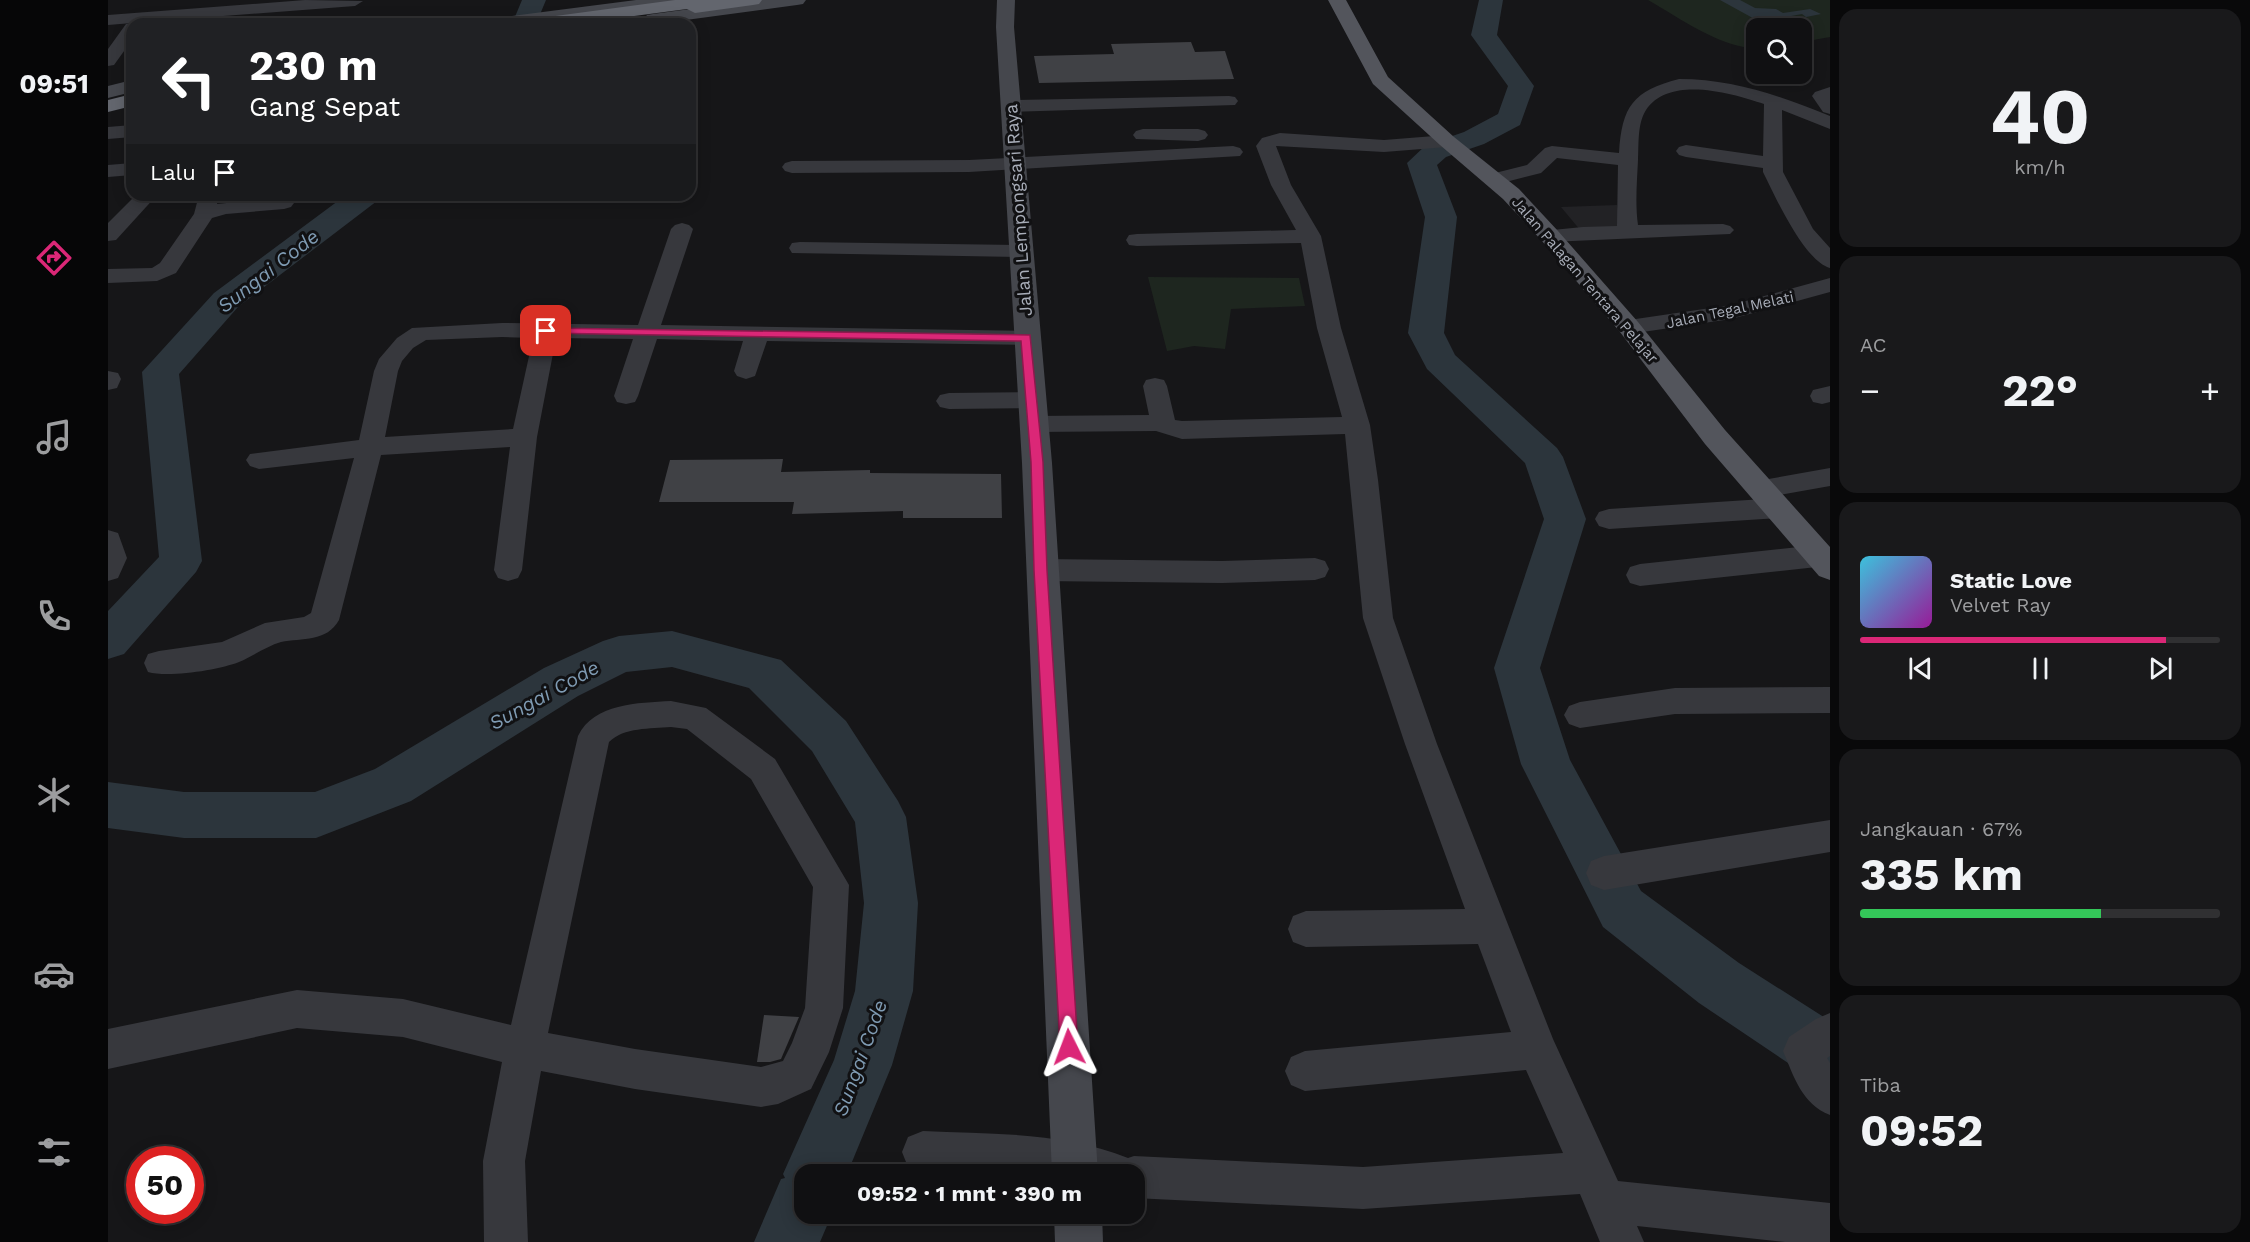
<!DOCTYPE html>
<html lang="id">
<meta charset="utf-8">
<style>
body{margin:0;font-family:"Work Sans",sans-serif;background:#19191b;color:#f1f3f6;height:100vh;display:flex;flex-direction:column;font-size:22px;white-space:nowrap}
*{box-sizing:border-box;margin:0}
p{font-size:20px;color:#9c9d9f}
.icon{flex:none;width:33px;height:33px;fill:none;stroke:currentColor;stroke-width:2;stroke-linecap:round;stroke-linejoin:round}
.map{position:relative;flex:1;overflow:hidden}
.side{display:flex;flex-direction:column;gap:9px;padding:9px;background:#09090a;width:420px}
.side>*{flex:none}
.hud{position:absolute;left:18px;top:18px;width:570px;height:183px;border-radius:18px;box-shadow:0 3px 15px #0003,0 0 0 2px #303032;background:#202124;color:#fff;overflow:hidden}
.controls{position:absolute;left:1638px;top:18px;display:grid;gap:12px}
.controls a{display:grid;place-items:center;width:66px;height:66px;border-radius:12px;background:#101012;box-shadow:0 3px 15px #0003,0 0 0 2px #303032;font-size:30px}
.speed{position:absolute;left:18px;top:1146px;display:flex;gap:12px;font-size:30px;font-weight:700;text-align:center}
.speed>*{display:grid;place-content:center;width:78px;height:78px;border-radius:50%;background:#101012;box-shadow:0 3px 15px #0003,0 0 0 2px #303032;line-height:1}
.speed .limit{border:9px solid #d22;background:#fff;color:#111}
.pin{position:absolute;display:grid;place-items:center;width:51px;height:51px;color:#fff;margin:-26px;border-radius:12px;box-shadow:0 3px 9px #0006}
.me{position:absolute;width:66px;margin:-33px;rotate:357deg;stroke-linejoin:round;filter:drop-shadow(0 0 4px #0008)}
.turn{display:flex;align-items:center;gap:21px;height:126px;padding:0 24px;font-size:27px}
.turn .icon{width:78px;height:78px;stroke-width:2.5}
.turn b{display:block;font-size:42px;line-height:51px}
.then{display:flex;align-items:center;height:57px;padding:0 24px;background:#0003;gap:12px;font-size:22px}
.big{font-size:45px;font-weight:700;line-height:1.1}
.side .tile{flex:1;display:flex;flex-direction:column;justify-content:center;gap:9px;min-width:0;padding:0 21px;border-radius:18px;background:#19191b}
.side .dial{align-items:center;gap:0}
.dial b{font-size:78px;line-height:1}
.song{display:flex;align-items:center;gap:18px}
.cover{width:72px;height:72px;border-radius:9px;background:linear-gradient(135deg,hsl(190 70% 55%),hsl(300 70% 35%))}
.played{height:6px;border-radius:3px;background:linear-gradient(90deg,#db2777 85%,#303032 85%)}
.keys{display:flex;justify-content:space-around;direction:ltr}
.heat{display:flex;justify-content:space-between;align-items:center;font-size:33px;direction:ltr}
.charge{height:9px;border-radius:4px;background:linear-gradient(90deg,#34c759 67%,#303032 0)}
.trip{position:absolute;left:686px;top:1164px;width:351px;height:60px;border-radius:18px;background:#101012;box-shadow:0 3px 15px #0003,0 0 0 2px #303032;font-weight:700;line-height:60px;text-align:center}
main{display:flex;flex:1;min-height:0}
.tab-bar{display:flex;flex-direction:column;width:108px;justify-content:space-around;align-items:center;background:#060607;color:#9c9d9f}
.tab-bar .icon{width:42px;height:42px}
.tab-bar .current{color:#db2777}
.tab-bar b{font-size:27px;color:#f1f3f6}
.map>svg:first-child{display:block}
.built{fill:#222225}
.green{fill:#1e261f}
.water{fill:#2c353c}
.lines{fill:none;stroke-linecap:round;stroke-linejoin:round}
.river{fill:#2c353c;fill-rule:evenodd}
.building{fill:#404145}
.street{fill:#37383d;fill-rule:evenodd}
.secondary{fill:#45474d;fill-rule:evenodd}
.primary{fill:#53555c;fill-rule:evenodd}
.highway{fill:#63666e;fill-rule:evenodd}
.route{fill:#db2777;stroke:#8e194d;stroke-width:1.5}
.labels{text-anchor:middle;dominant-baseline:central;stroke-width:6;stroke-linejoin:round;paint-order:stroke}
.far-street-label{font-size:15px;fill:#a8adb8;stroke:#111113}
.street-label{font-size:18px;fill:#a8adb8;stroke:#111113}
.water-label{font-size:20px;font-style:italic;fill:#7f9bb3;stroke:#111113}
</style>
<main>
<nav class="tab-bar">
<b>09:51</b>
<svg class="icon current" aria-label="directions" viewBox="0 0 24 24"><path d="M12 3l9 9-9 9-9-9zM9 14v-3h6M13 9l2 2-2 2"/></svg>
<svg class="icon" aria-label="music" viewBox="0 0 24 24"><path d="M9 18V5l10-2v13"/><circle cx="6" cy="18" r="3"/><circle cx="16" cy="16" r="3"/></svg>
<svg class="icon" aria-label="phone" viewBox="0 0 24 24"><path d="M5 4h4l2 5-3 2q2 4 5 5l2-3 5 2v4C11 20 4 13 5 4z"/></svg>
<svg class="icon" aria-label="climate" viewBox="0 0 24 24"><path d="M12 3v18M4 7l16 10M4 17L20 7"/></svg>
<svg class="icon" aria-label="car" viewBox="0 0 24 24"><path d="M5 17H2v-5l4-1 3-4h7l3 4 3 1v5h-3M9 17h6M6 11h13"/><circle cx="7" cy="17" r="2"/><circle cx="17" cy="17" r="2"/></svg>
<svg class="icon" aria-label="filters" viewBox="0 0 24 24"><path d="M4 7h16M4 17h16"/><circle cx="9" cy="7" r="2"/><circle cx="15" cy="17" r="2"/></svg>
</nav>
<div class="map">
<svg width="1722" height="1242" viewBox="0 0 1722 1242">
<rect width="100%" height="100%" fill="#161618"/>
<polygon class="built" points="1509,205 1513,229 1473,231 1453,207"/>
<g class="green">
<path d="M1540 0H1722V37L1694 42V28H1648V49C1608 45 1575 20 1540 0Z"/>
<polygon points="1040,277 1191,278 1197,306 1123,309 1117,349 1086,346 1059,351"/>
</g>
<polygon class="water" points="1612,0 1632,0 1647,8 1668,9 1675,13 1702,9 1713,14 1698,17 1694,14 1652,22"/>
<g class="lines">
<g class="river">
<polygon points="414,0 438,0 428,24 404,24"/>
<polygon points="1371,0 1395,0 1389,35 1426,86 1412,125 1376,144 1338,157 1329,165 1349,217 1336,333 1347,355 1449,448 1455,457 1478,519 1432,668 1462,760 1533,891 1631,963 1722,1021 1722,1086 1701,1077 1591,1003 1495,927 1413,764 1386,668 1436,519 1417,463 1319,369 1300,333 1317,217 1299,163 1318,145 1356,132 1390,114 1400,86 1363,35"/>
<polygon points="238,195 273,195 269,201 130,307 71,374 94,561 88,572 16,654 0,659 0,611 51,557 34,372 106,293"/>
<polygon points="564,631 673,660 738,721 790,801 798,817 810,903 805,991 784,1065 739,1174 696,1174 696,1214 724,1214 712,1242 646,1242 673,1179 677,1178 675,1174 726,1060 747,991 756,903 747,822 704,751 641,688 564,667 518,672 470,696 303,801 208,838 76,838 0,828 0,782 76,792 207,792 267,769 436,668 495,641 511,636"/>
</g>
</g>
<g class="building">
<polygon points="1083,42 1087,52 1117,51 1126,79 931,83 926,56 1006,54 1003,44"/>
<polygon points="675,459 673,472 762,470 762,473 893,474 894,518 795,518 795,511 684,514 686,502 551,502 562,460"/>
<polygon points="656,1015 691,1017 673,1059 662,1062 649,1062"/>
</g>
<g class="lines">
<g class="street">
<polygon points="197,0 255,1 247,6 24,23 28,24 24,24 24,40 6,65 0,66 0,49 18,24 24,23 0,25 0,15"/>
<path d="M1571 79C1625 79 1673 96 1722 116V129L1674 110 1675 172 1705 229 1722 248V268C1696 261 1667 196 1655 172V168L1578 157 1571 155 1568 151 1571 147 1578 145 1655 156 1656 104C1624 93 1561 75 1538 110 1529 124 1531 145 1530 160 1529 182 1527 204 1530 225L1615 224 1622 226 1626 230 1622 234 1442 242 1434 241 1431 236 1434 231 1475 227 1509 226 1510 165 1449 158 1433 173 1386 185 1379 183 1376 179 1379 175 1419 165 1437 148 1444 146 1511 153C1514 106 1525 91 1571 79Z"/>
<polygon points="1722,87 1722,114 1715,112 1704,96 1707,92"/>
<polygon points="1121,96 1127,97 1130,101 1127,105 903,112 897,110 894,106 897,102 903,100"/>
<polygon points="24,125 24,137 0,139 0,127"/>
<polygon points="1035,129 1090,129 1097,131 1100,135 1097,139 1090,141 1028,139 1025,135 1028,131"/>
<path d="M1172 133 1276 140 1339 135 1346 137 1349 141 1346 145 1339 147 1276 152 1168 146 1183 185 1213 236 1233 328 1262 425 1270 480 1285 618 1329 744 1445 1039 1510 1181 1722 1203V1242H1677L1529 1226 1536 1242H1492L1472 1194 1255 1209 1026 1198V1174H846L815 1173 800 1167 794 1152 800 1137 815 1131C884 1134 955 1132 1020 1158L1026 1156 1255 1167 1455 1153 1418 1070 1197 1091 1183 1085 1177 1071 1183 1057 1197 1051 1403 1032 1370 944 1198 947 1185 942 1180 929 1185 916 1198 911 1357 909 1297 744 1255 618 1237 434 1074 439 1048 431 926 432 917 430 913 424 917 418 926 416 1041 415 1035 386 1038 380 1047 378 1056 380 1059 386 1067 420 1074 421 1234 417 1209 328 1193 243 1029 246 1021 245 1018 240 1021 235 1029 234 1188 230 1163 185 1148 146 1154 138Z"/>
<polygon points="1125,146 1132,148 1135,152 1132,156 861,172 684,173 677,171 674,167 677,163 684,161 861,160"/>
<polygon points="24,163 24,175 0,177 0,165"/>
<polygon points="28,195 49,195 8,240 0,241 0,223"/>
<polygon points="91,195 111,195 109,204 176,197 183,199 186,203 183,207 176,209 118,214 104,218 68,273 49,281 0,283 0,269 44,268 52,263 86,214"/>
<path d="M574 223 581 225 585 229 553 325 919 331 927 333 931 338 927 343 919 345 659 341 647 376 638 379 629 376 626 371 635 341 549 339 530 396 527 402 518 404 509 402 506 396 525 339 448 338 429 437 414 570 410 578 400 581 390 578 386 570 402 447 273 455 231 620C219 642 194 638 173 642 159 646 145 656 131 662 111 670 60 678 40 672L36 663 40 654 51 651 114 642 157 623 196 617 203 613 246 458 151 469 142 466 138 460 142 454 251 440 266 371 271 359 289 338 304 328 394 323 530 325 563 229 567 225ZM394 337 425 338 405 429 277 437 290 371 294 361 305 348 318 340Z"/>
<polygon points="692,242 914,245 922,246 925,251 922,256 914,257 684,253 681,248 684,243"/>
<polygon points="1722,278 1722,292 1623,319 1521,334 1513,332 1509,327 1513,322 1521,320 1623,305"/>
<polygon points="0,371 10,373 13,379 9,388 0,390"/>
<polygon points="1722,386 1722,402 1714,404 1705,402 1702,396 1705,390"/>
<polygon points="923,392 932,394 936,400 932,406 923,408 841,409 832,407 828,401 832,395 841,393"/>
<polygon points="1722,468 1722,486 1655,498 1645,496 1641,489 1645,482 1655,480"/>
<polygon points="1671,498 1681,501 1685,508 1681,515 1671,518 1501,529 1491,526 1487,519 1491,512 1501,509"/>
<polygon points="0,530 10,533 19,558 10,578 0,581"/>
<polygon points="1709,545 1719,549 1722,554 1719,563 1709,567 1532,586 1522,583 1518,575 1522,567 1532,564"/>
<polygon points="1207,558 1217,561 1221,569 1217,577 1207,580 1114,583 933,581 923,578 919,570 923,562 933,559 1114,561"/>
<polygon points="1722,687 1722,713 1567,714 1472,728 1461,724 1456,715 1461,706 1472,702 1567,688"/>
<path d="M563 701 598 708 667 759 741 885 735 1008 721 1052 703 1089 670 1104 653 1107 527 1089 433 1071 417 1161 420 1242H376L375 1161 394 1062 295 1037 189 1028 0 1069V1029L189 990 295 999 403 1025 470 736C486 703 530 703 563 701ZM563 727 579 729 643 779 705 887 697 1008 684 1043 675 1061 653 1067 527 1049 440 1033 501 742C516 727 542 729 563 727Z"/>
<polygon points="1722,820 1722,852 1496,890 1483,885 1478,873 1483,861 1496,856"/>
<path d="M1722 1013V1056L1719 1058 1722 1063V1115C1694 1104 1686 1077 1675 1051L1681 1037 1708 1019Z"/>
</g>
<g class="secondary">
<polygon points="528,0 579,0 576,4 570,5 424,24 372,24 375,20 381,19"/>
<polygon points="649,0 698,0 695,4 689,5 548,24 539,23 536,19 539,15 545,14"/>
<polygon points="889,0 907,0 906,27 944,463 990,1174 944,1174 914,463 888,27"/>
<polygon points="24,80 24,92 0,98 0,86"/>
<polygon points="946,1214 994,1214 995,1242 947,1242"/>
</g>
<polygon class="primary" points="1220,0 1238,0 1280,77 1346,137 1411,189 1450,231 1530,322 1617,430 1722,547 1722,580 1711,576 1597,444 1512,332 1434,241 1395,199 1332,145 1265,84"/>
<g class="highway">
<polygon points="567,0 654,0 651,4 645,5 587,13 579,9 466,24 416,24 419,20 425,19"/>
<polygon points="24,94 24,106 0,112 0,100"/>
</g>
</g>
<polygon class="route" points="438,328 922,335 935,462 939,570 970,1047 967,1053 961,1056 954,1053 952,1047 926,570 923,462 913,341 435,333 433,331"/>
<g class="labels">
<g class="far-street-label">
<text transform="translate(1477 280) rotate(49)">Jalan Palagan Tentara Pelajar</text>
<text transform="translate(1622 310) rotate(-12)">Jalan Tegal Melati</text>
</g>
<g class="street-label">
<text transform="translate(910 210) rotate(-94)">Jalan Lempongsari Raya</text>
</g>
<g class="water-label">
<text transform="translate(160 271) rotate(-38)">Sungai Code</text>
<text transform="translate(436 695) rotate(-29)">Sungai Code</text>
<text transform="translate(752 1058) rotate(-70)">Sungai Code</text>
</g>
</g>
</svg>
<div class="controls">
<a><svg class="icon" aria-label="search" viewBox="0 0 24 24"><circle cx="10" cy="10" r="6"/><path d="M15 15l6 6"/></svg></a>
</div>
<div class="speed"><div class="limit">50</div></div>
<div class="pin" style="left:438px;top:331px;background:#d93025"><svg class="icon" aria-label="arrive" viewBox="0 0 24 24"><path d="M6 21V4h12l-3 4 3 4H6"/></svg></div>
<svg class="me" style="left:961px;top:1047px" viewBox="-20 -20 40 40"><path d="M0-17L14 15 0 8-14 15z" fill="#db2777" stroke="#fff" stroke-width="4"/></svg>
<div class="trip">09:52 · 1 mnt · 390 m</div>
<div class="hud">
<div class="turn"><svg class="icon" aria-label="left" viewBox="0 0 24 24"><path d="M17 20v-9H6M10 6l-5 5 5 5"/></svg><div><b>230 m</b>Gang Sepat</div></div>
<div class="then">Lalu<svg class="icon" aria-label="arrive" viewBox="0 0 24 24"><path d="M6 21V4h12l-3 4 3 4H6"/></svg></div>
</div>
</div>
<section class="side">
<div class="tile dial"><b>40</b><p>km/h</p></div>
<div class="tile"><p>AC</p>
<div class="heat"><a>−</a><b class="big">22°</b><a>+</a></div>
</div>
<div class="tile">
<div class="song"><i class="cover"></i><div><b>Static Love</b><p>Velvet Ray</p></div></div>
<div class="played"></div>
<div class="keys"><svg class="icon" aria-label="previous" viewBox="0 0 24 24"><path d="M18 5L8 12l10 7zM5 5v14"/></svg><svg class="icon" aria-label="pause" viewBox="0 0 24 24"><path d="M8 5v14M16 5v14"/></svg><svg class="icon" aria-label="next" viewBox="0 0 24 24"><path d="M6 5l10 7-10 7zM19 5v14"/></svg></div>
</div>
<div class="tile"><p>Jangkauan · 67%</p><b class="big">335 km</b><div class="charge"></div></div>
<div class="tile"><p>Tiba</p><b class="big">09:52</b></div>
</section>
</main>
